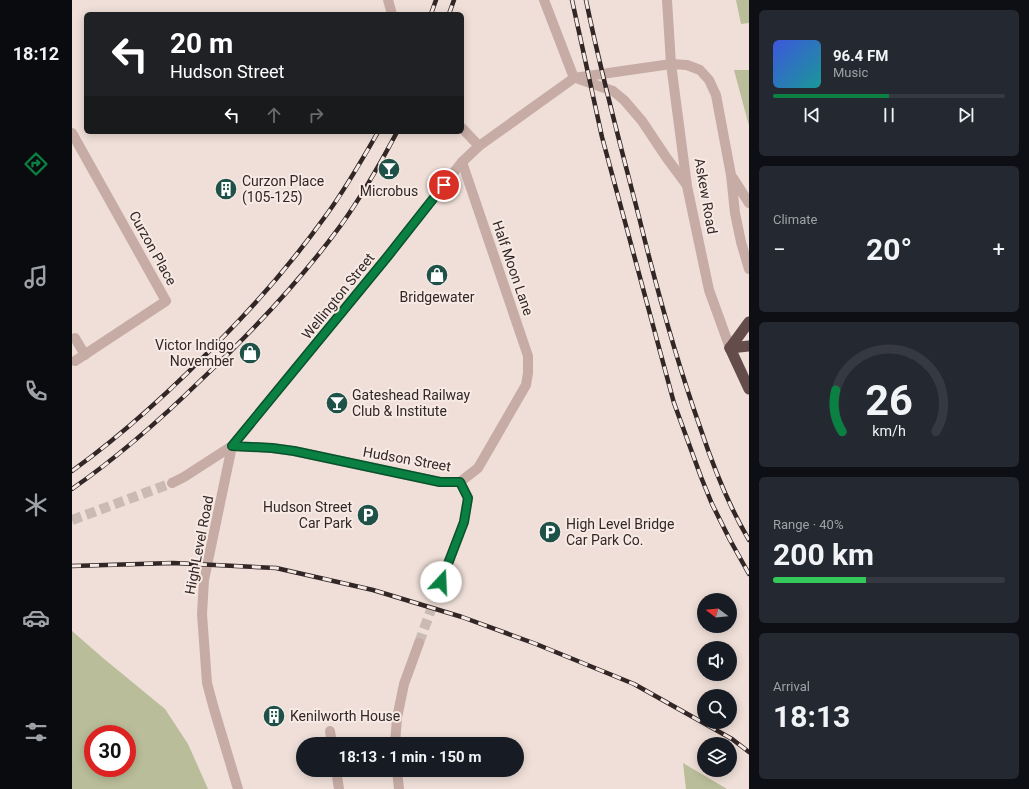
<!DOCTYPE html>
<meta charset="utf-8">
<style>
body{margin:0;font-family:Roboto,sans-serif;background:#242831;color:#f1f3f6;height:100vh;display:flex;flex-direction:column;font-size:15px;white-space:nowrap}
*{box-sizing:border-box;margin:0}
p{font-size:13px;color:#9ea1a6}
.icon{flex:none;width:22px;height:22px;fill:none;stroke:currentColor;stroke-width:2;stroke-linecap:round;stroke-linejoin:round}
.map{position:relative;flex:1;overflow:hidden}
.drawer{display:flex;flex-direction:column;gap:10px;padding:10px;background:#0d0f14;width:280px}
.drawer>*{flex:none}
.top-card{position:absolute;left:12px;top:12px;width:380px;height:122px;border-radius:6px;box-shadow:0 2px 10px #0003;background:#202124;color:#fff;overflow:hidden}
.needle{width:26px;rotate:286deg}
.buttons{position:absolute;left:625px;top:593px;display:grid;gap:8px}
.buttons a{display:grid;place-items:center;width:40px;height:40px;border-radius:50%;background:#171b24;box-shadow:0 2px 10px #0003;font-size:20px}
.speed{position:absolute;left:12px;top:725px;display:flex;gap:8px;font-size:20px;font-weight:700;text-align:center}
.speed>*{display:grid;place-content:center;width:52px;height:52px;border-radius:50%;background:#171b24;box-shadow:0 2px 10px #0003;line-height:1}
.speed .limit{border:6px solid #d22;background:#fff;color:#111}
.pin{position:absolute;display:grid;place-items:center;width:34px;height:34px;color:#fff;margin:-17px;border:2px solid #fff;border-radius:50%;box-shadow:0 1px 4px #0007}
.me{position:absolute;width:44px;margin:-22px;rotate:20deg;stroke-linejoin:round;filter:drop-shadow(0 0 3px #0008)}
.turn{display:flex;align-items:center;gap:14px;height:84px;padding:0 20px;font-size:18px}
.turn .icon{width:52px;height:52px;stroke-width:2.5}
.turn b{display:block;font-size:28px;line-height:34px}
.lanes{display:flex;align-items:center;height:38px;padding:0 20px;background:#0003;justify-content:center;gap:20px;direction:ltr}
.lanes .off{opacity:.35}
.big{font-size:30px;font-weight:700;line-height:1.1}
.drawer .card{flex:1;display:flex;flex-direction:column;justify-content:center;gap:6px;min-width:0;padding:0 14px;border-radius:6px;background:#242831}
.drawer .dial{align-items:center;gap:0}
.dial svg{height:104px;overflow:visible;fill:none;stroke:#363941;stroke-width:7;stroke-linecap:round;text-anchor:middle}
.dial text{fill:#f1f3f6;stroke:none}
.song{display:flex;align-items:center;gap:12px}
.cover{width:48px;height:48px;border-radius:6px;background:linear-gradient(135deg,hsl(230 70% 55%),hsl(180 70% 35%))}
.played{height:4px;border-radius:2px;background:linear-gradient(90deg,#0b8043 50%,#363941 50%)}
.keys{display:flex;justify-content:space-around;direction:ltr}
.heat{display:flex;justify-content:space-between;align-items:center;font-size:22px;direction:ltr}
.charge{height:6px;border-radius:3px;background:linear-gradient(90deg,#34c759 40%,#363941 0)}
.trip{position:absolute;left:224px;top:737px;width:228px;height:40px;border-radius:20px;background:#171b24;box-shadow:0 2px 10px #0003;font-weight:700;line-height:40px;text-align:center}
main{display:flex;flex:1;min-height:0}
.tabs{display:flex;flex-direction:column;width:72px;justify-content:space-around;align-items:center;background:#090b0e;color:#9ea1a6}
.tabs .icon{width:28px;height:28px}
.tabs .on{color:#0b8043}
.tabs b{font-size:18px;color:#f1f3f6}
.map>svg:first-child{display:block}
.green{fill:#b9bd99;fill-rule:evenodd}
.lines{fill:none;stroke-linecap:round;stroke-linejoin:round}
.minor-tunnel{stroke:#c9bab4;stroke-width:10;stroke-dasharray:10 5;stroke-linecap:butt}
.service{stroke:#c6aca5;stroke-width:10}
.minor{stroke:#c6aca5;stroke-width:10}
.trunk{stroke:#634c4a;stroke-width:11}
.rail-casing{stroke:#322726;stroke-width:4.5}
.rail{stroke:#f7eae4;stroke-width:3;stroke-dasharray:9;stroke-linecap:butt}
.route-casing{stroke:#07532c;stroke-width:10}
.route{stroke:#0b8043;stroke-width:7}
.labels{text-anchor:middle;dominant-baseline:central;stroke-width:4;stroke-linejoin:round;paint-order:stroke}
.poi-label{font-size:14px;fill:#322726;stroke:#f7eae4;text-anchor:start}
.street-label{font-size:14px;fill:#322726;stroke:#f7eae4}
</style>
<main>
<nav class="tabs">
<b>18:12</b>
<svg class="icon on" aria-label="directions" viewBox="0 0 24 24"><path d="M12 3l9 9-9 9-9-9zM9 14v-3h6M13 9l2 2-2 2"/></svg>
<svg class="icon" aria-label="music" viewBox="0 0 24 24"><path d="M9 18V5l10-2v13"/><circle cx="6" cy="18" r="3"/><circle cx="16" cy="16" r="3"/></svg>
<svg class="icon" aria-label="phone" viewBox="0 0 24 24"><path d="M5 4h4l2 5-3 2q2 4 5 5l2-3 5 2v4C11 20 4 13 5 4z"/></svg>
<svg class="icon" aria-label="climate" viewBox="0 0 24 24"><path d="M12 3v18M4 7l16 10M4 17L20 7"/></svg>
<svg class="icon" aria-label="car" viewBox="0 0 24 24"><path d="M5 17H2v-5l4-1 3-4h7l3 4 3 1v5h-3M9 17h6M6 11h13"/><circle cx="7" cy="17" r="2"/><circle cx="17" cy="17" r="2"/></svg>
<svg class="icon" aria-label="filters" viewBox="0 0 24 24"><path d="M4 7h16M4 17h16"/><circle cx="9" cy="7" r="2"/><circle cx="15" cy="17" r="2"/></svg>
</nav>
<div class="map">
<svg width="677" height="789" viewBox="0 0 677 789">
<rect width="100%" height="100%" fill="#efdfd8"/>
<g class="green">
<polygon points="664,0 677,0 677,23 669,24"/>
<polygon points="662,70 677,70 677,126"/>
<path d="M0 631 31 658 93 709 116 744 136 789H0ZM21 734H55V768H21Z"/>
<polygon points="611,763 655,789 614,789"/>
</g>
<g class="lines">
<g class="minor-tunnel">
<polyline points="0,520 100,483"/>
<polyline points="347,643 369,582"/>
</g>
<g class="service">
<polyline points="3,338 13,355"/>
<polyline points="258,731 260,744"/>
<polyline points="264,770 267,789"/>
</g>
<g class="minor">
<polyline points="316,0 320,14"/>
<polyline points="472,0 502,78"/>
<polyline points="595,0 599,64 615,186 637,290 658,348"/>
<polyline points="504,78 541,91 552,100 570,121 594,157 614,184"/>
<polyline points="390,128 407,146"/>
<polyline points="0,133 94,301 3,361"/>
<polyline points="661,178 677,203"/>
<polyline points="160,446 200,448 222,451 368,482 388,482 406,468 454,385 456,373 456,356 390,162"/>
<polyline points="160,446 132,580 130,614 135,683 142,709 166,789"/>
<polyline points="100,483 112,477 160,446 316,256 390,162 407,146 502,78 599,64 615,65 628,70 637,80 644,95 659,175 663,213 669,242 677,269"/>
<polyline points="369,582 392,522 396,498 388,482"/>
<polyline points="323,744 325,718 332,684 347,643"/>
<polyline points="325,770 327,789"/>
</g>
<g class="trunk">
<polyline points="658,348 677,389"/>
<polyline points="658,348 677,322"/>
<polyline points="658,348 677,346"/>
</g>
<g class="rail-casing">
<g id="rail">
<polyline points="500,0 530,137 602,403 629,477 640,504 658,540 677,574"/>
<path d="M514 0C529 74 549 147 568 221 585 290 604 359 628 427 641 466 656 505 677 540"/>
<polyline points="359,14 364,0"/>
<polyline points="377,14 382,0"/>
<path d="M0 471C57 430 108 382 156 332 192 295 225 256 255 214 274 188 290 160 306 132"/>
<path d="M0 489C46 457 89 419 129 380 180 332 228 281 269 225 290 196 308 164 325 132"/>
<polyline points="0,566 101,563 204,568 301,590 390,617 464,644 562,684 660,739 677,752"/>
</g>
</g>
<use href="#rail" class="rail"/>
</g>
<g class="lines">
<g class="route-casing">
<polyline id="route" points="369,582 392,522 396,498 388,482 368,482 222,451 200,448 160,446 316,256 372,185"/>
</g>
<use href="#route" class="route"/>
</g>
<defs>
<g id="bar-disc" transform="scale(1.15)"><circle r="9.5" fill="#1e5148" stroke="#f7eae4"/><path d="M-6-5H6L.8 .8V4.5H3.5V6h-7V4.5H-.8V.8Z" fill="#fff"/></g>
<g id="building-disc" transform="scale(1.15)"><circle r="9.5" fill="#1e5148" stroke="#f7eae4"/><path d="M-4-6H4V6H1V3H-1V6H-4ZM-2.5-4.3h1.7v1.8h-1.7ZM.8-4.3h1.7v1.8H.8ZM-2.5-1h1.7V.8h-1.7ZM.8-1h1.7V.8H.8Z" fill="#fff"/></g>
<g id="shop-disc" transform="scale(1.15)"><circle r="9.5" fill="#1e5148" stroke="#f7eae4"/><path d="M-5-2.5h2.3a2.7 3.5 0 0 1 5.4 0H5L5.5 6h-11ZM-1.5-2.5h3a1.5 2.3 0 0 0-3 0Z" fill="#fff"/></g>
<g id="parking-disc" transform="scale(1.15)"><circle r="9.5" fill="#1e5148" stroke="#f7eae4"/><path d="M-3.5-5.5H1a3.5 3.5 0 0 1 0 7H-1V5.5H-3.5ZM-1-3.4V-.6H.8a1.4 1.4 0 0 0 0-2.8Z" fill="#fff"/></g>
</defs>
<g fill-rule="evenodd">
<use href="#bar-disc" x="317" y="169"/>
<use href="#building-disc" x="154" y="189"/>
<use href="#shop-disc" x="365" y="275"/>
<use href="#shop-disc" x="178" y="353"/>
<use href="#bar-disc" x="265" y="403"/>
<use href="#parking-disc" x="296" y="515"/>
<use href="#parking-disc" x="478" y="532"/>
<use href="#building-disc" x="202" y="716"/>
</g>
<g class="labels">
<g class="poi-label">
<text x="170" y="181">Curzon Place<tspan x="170" dy="16">(105-125)</tspan></text>
<text x="317" y="191" text-anchor="middle">Microbus</text>
<text x="365" y="297" text-anchor="middle">Bridgewater</text>
<text x="162" y="345" text-anchor="end">Victor Indigo<tspan x="162" dy="16">November</tspan></text>
<text x="280" y="395">Gateshead Railway<tspan x="280" dy="16">Club &amp; Institute</tspan></text>
<text x="280" y="507" text-anchor="end">Hudson Street<tspan x="280" dy="16">Car Park</tspan></text>
<text x="494" y="524">High Level Bridge<tspan x="494" dy="16">Car Park Co.</tspan></text>
<text x="218" y="716">Kenilworth House</text>
</g>
<g class="street-label">
<text transform="translate(634 196) rotate(80)">Askew Road</text>
<text transform="translate(81 248) rotate(61)">Curzon Place</text>
<text transform="translate(441 268) rotate(71)">Half Moon Lane</text>
<text transform="translate(266 296) rotate(-51)">Wellington Street</text>
<text transform="translate(335 459) rotate(10)">Hudson Street</text>
<text transform="translate(127 545) rotate(-79)">High Level Road</text>
</g>
</g>
</svg>
<div class="buttons">
<a><svg class="needle" viewBox="-14 -14 28 28"><path d="M0-13l5 13h-10z" fill="#e53935"/><path d="M0 13l5-13h-10z" fill="#9ea1a6"/></svg></a>
<a><svg class="icon" aria-label="sound" viewBox="0 0 24 24"><path d="M4 9h4l5-4v14l-5-4H4zM17 9q2 3 0 6"/></svg></a>
<a><svg class="icon" aria-label="search" viewBox="0 0 24 24"><circle cx="10" cy="10" r="6"/><path d="M15 15l6 6"/></svg></a>
<a><svg class="icon" aria-label="layers" viewBox="0 0 24 24"><path d="M12 4l9 5-9 5-9-5zM3 14l9 5 9-5"/></svg></a>
</div>
<div class="speed"><div class="limit">30</div></div>
<div class="pin" style="left:372px;top:185px;background:#d93025"><svg class="icon" aria-label="arrive" viewBox="0 0 24 24"><path d="M6 21V4h12l-3 4 3 4H6"/></svg></div>
<svg class="me" style="left:369px;top:582px" viewBox="-20 -20 40 40"><circle r="19" fill="#fff"/><path d="M0-13L10 11 0 6-10 11z" fill="#0b8043"/></svg>
<div class="trip">18:13 · 1 min · 150 m</div>
<div class="top-card">
<div class="turn"><svg class="icon" aria-label="left" viewBox="0 0 24 24"><path d="M17 20v-9H6M10 6l-5 5 5 5"/></svg><div><b>20 m</b>Hudson Street</div></div>
<div class="lanes"><svg class="icon" aria-label="left" viewBox="0 0 24 24"><path d="M17 20v-9H6M10 6l-5 5 5 5"/></svg><svg class="icon off" aria-label="ahead" viewBox="0 0 24 24"><path d="M12 20V5M6 11l6-6 6 6"/></svg><svg class="icon off" aria-label="right" viewBox="0 0 24 24"><path d="M7 20v-9h11M14 6l5 5-5 5"/></svg></div>
</div>
</div>
<section class="drawer">
<div class="card">
<div class="song"><i class="cover"></i><div><b>96.4 FM</b><p>Music</p></div></div>
<div class="played"></div>
<div class="keys"><svg class="icon" aria-label="previous" viewBox="0 0 24 24"><path d="M18 5L8 12l10 7zM5 5v14"/></svg><svg class="icon" aria-label="pause" viewBox="0 0 24 24"><path d="M8 5v14M16 5v14"/></svg><svg class="icon" aria-label="next" viewBox="0 0 24 24"><path d="M6 5l10 7-10 7zM19 5v14"/></svg></div>
</div>
<div class="card"><p>Climate</p>
<div class="heat"><a>−</a><b class="big">20°</b><a>+</a></div>
</div>
<div class="card dial"><svg viewBox="0 0 100 80">
<path d="M14 69A42 42 0 1 1 86 69"/>
<path d="M14 69A42 42 0 0 1 9 37" stroke="#0b8043"/>
<text x="50" y="56" font-size="32" font-weight="700">26</text>
<text x="50" y="72" font-size="11">km/h</text>
</svg></div>
<div class="card"><p>Range · 40%</p><b class="big">200 km</b><div class="charge"></div></div>
<div class="card"><p>Arrival</p><b class="big">18:13</b></div>
</section>
</main>
